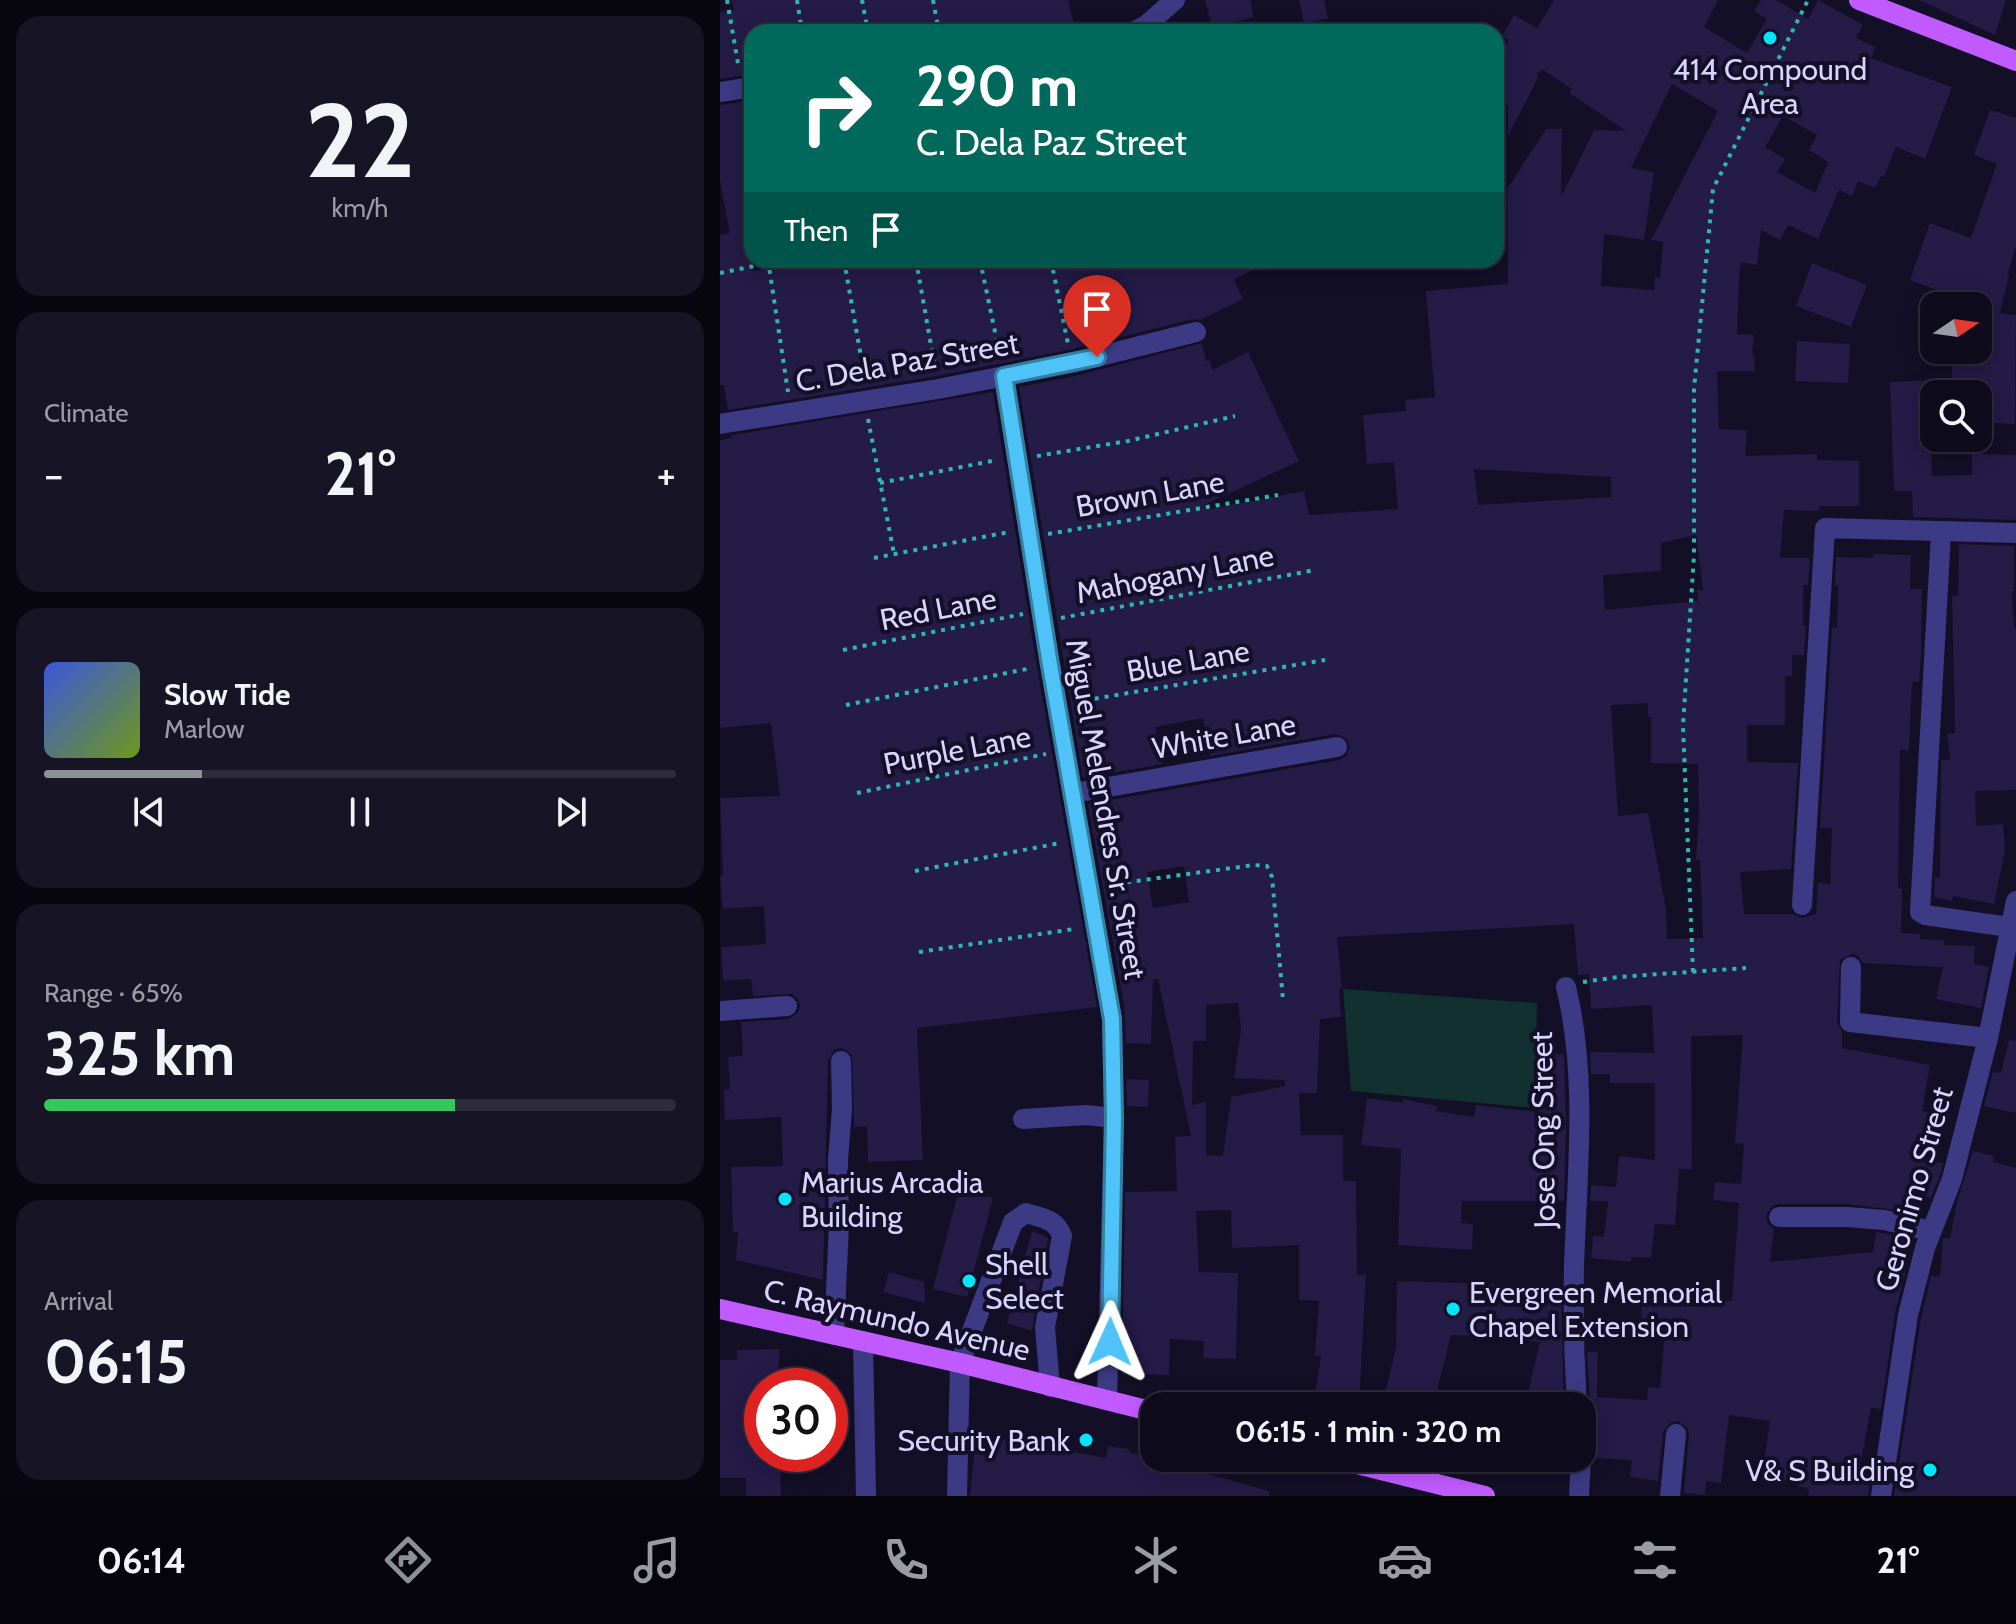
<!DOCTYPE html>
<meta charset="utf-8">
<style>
body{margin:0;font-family:Cabin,sans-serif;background:#171425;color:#f1f3f6;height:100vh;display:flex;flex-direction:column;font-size:30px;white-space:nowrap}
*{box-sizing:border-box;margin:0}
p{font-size:26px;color:#9b9ba3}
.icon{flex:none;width:44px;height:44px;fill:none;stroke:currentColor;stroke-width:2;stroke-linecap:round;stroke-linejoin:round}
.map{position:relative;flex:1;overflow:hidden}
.drawer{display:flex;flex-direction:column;gap:16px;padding:16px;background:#08060f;width:720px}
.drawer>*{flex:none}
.guide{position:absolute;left:24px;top:24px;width:760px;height:244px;border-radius:24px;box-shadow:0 4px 20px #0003,0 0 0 2px #2e2b3b;background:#00695c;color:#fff;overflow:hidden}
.needle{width:52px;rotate:77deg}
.controls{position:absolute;left:1200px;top:292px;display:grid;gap:16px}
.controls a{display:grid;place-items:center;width:72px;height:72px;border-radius:16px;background:#0e0b1c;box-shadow:0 4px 20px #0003,0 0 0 2px #2e2b3b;font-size:40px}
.speed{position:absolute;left:24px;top:1368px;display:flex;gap:16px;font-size:40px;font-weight:700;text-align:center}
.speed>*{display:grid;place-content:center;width:104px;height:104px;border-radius:50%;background:#0e0b1c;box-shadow:0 4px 20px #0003,0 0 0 2px #2e2b3b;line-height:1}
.speed .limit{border:12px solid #d22;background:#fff;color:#111}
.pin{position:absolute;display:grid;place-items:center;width:68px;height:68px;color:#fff;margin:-82px -34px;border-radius:50% 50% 50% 0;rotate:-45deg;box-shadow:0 0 8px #0007}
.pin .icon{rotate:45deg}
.me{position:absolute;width:88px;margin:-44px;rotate:1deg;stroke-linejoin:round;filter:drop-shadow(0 0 6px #0008)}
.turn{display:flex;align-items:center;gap:28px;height:168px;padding:0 40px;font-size:36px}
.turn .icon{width:104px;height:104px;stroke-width:2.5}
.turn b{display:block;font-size:56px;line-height:68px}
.then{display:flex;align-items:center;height:76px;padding:0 40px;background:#0003;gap:16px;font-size:30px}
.big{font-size:60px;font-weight:700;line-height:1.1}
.drawer .widget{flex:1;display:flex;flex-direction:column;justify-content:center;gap:12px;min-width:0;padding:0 28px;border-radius:24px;background:#171425}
.drawer .dial{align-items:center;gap:0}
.dial b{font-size:104px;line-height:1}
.song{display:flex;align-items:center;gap:24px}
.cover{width:96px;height:96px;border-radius:12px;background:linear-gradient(135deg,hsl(230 70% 55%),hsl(80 70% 35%))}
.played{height:8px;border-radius:4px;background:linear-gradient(90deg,#8c9099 25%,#2e2b3b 25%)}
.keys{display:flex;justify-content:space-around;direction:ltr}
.heat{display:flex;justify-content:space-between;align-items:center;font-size:44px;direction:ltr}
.charge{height:12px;border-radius:6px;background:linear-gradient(90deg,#34c759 65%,#2e2b3b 0)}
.trip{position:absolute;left:420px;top:1392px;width:456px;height:80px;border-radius:24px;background:#0e0b1c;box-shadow:0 4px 20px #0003,0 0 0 2px #2e2b3b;font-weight:700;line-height:80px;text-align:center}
.dock{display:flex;height:128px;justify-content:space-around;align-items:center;background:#06040b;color:#9b9ba3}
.dock .icon{width:56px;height:56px}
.dock .current{color:#8c9099}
.dock b{font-size:36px;color:#f1f3f6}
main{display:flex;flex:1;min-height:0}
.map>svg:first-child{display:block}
.green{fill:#12302f}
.building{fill:#241b47;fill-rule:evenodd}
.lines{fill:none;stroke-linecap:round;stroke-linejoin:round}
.path{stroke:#2fb8b0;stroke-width:4;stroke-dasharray:4 6;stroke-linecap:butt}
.minor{stroke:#3d3a85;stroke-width:20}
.major{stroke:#c25bff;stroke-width:20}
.route-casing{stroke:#337fa1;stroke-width:20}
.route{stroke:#4fc3f7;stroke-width:14}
.poi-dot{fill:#00e5ff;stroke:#130f26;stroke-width:3}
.labels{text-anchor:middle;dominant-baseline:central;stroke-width:8;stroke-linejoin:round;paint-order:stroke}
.poi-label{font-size:30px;fill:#d9d4ff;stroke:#130f26;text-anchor:start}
.street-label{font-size:30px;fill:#d9d4ff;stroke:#130f26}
</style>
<main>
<section class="drawer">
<div class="widget dial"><b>22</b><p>km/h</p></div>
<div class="widget"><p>Climate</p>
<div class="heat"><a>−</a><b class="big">21°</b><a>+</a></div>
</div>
<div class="widget">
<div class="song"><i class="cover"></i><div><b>Slow Tide</b><p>Marlow</p></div></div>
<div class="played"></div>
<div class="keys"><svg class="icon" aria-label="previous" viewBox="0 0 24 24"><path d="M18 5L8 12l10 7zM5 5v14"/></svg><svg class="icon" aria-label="pause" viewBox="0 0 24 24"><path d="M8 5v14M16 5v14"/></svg><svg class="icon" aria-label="next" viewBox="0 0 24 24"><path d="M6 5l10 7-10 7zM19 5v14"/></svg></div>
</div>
<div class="widget"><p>Range · 65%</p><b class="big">325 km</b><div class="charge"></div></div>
<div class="widget"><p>Arrival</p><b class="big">06:15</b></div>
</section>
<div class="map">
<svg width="1296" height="1496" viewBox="0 0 1296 1496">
<rect width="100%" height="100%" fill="#130f26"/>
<polygon class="green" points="623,989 817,1003 815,1108 631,1091"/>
<g class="building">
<polygon points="12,0 348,0 356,32 32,32 32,74 0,79 0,12 14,10"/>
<polygon points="485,0 530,0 534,17 492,28"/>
<polygon points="579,0 604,0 608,18 584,24"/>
<path d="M834 0H998L984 27 1027 53 1047 19 1034 11 1041 0H1056L1088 19 1098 0 1143 25 1136 38 1156 47 1151 58 1232 87 1205 159 1176 147 1164 177 1161 176 1155 188 1138 181 1132 196 1119 190 1098 239 1068 225 1060 240 1041 230 1037 265 1021 262 1019 279 1017 334 1034 335 1032 354H1034L1035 371H997L999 429 1027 430 1025 456 1097 454V460L1139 461V506H1099V511L1064 510 1060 558H1090L1088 585H1083V625L1086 626 1084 655H1072V676H1065V725H1027V762L1078 763 1071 869 1020 872 1024 914H1073L1082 918 1096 914 1098 883 1110 884 1112 828H1100L1112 627 1117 628 1118 586 1115 585 1116 557 1153 558V554L1191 555 1190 589H1202L1201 655 1199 682H1192L1189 750H1180L1178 888 1182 889 1181 933 1200 934V939L1224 940V945L1255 946 1254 964 1269 967 1261 1008 1216 999 1223 967 1143 963 1138 956 1132 954 1120 960 1117 1022 1122 1032V1048L1210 1065 1202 1111 1219 1114 1211 1161 1223 1163 1220 1175 1211 1198 1200 1196 1197 1213 1128 1204H1059L1052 1206 1046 1216 1048 1224 1054 1229 1050 1262 1153 1252 1156 1232 1186 1238 1181 1265H1186L1185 1275 1175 1313 1161 1409 1151 1408 1142 1456 1139 1480 1150 1482 1148 1496H1088L1089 1489 1042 1476 1050 1421 1009 1415 1001 1483 986 1481 985 1495 964 1493 969 1434 967 1428 958 1421 950 1423 943 1432 938 1481 910 1477 912 1460 874 1458V1406H870L867 1352H878L877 1397 927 1400 928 1387 940 1388 945 1332 920 1330 923 1293 1012 1301 1019 1203 993 1200 995 1182 1021 1184 1024 1144 1015 1143 1023 1035 971 1036 972 1169H959L955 1225 935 1224 931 1258 912 1257 911 1262 871 1258 873 1236 884 1237 888 1201H870L871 1185 896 1187 899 1156 935 1160V1083H890V1074H871L870 1052 934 1053 932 1005 871 1009 869 974 858 975 854 924 617 937 622 988H619L621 1017 600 1019 597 1093H579L581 1135H623V1181H636L637 1275 646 1274 639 1406 594 1402 601 1356H595L599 1301 579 1300V1245L512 1248 511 1210 476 1211 479 1272 518 1273 516 1359 483 1358 484 1341 450 1339 449 1375 402 1374 405 1192 457 1191 455 1137 471 1136 438 979H433L431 1044 406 1043 404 1004 368 804 619 760 626 756 630 746 626 738 615 734 490 756 483 718 435 727 442 764 363 778 299 387 355 376 482 343 486 361 490 360 492 370 528 352 579 461 484 505 486 510 584 491 589 515 678 509 674 462 647 464 643 415 686 411 685 400 715 397 706 291 788 284 787 189 826 129H842L841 197 874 130 906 131 849 93 852 89 822 69 820 73 817 72 818 78 788 136V104L776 125V65L789 40 782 36 794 15 817 28ZM952 84 998 111 931 240 943 242 940 278 935 277 934 290 881 286 884 234 924 240 934 172 911 168ZM1063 116 1097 135 1089 150 1108 162 1095 193 1057 172 1065 159 1045 147ZM754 469 891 477V497L758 505ZM976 535 983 590H977L978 601 885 610 883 575 941 571V543ZM928 703V717H931V763L978 764 979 818 976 860H980L983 938 947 939 946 909 928 813 898 816 891 705ZM464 866 469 902 433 908 427 872ZM518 1003 521 1029 514 1078 565 1080V1086L511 1097 503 1156 486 1155V1102L472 1105 473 1041H486V1005Z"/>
<polygon points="1199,0 1286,0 1275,35"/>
<polygon points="32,100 32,231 26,232 33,271 89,260 328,260 329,265 351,260 550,260 514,280 523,299 480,320 473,319 349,350 216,376 8,410 4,385 0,385 0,235 10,233 0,181 0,105"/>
<polygon points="1270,110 1296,118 1296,246 1287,275 1289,275 1280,313 1296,315 1295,424 1258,422 1258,394 1230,394 1234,350 1258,350 1258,305 1190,280 1210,223 1251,238 1277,164 1254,155"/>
<polygon points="1092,263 1147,285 1131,327 1076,306"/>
<polygon points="1077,341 1130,344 1128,383 1075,381"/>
<polygon points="1214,380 1214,439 1211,439 1212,476 1252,475 1252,454 1296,455 1296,520 1193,517 1192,491 1174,491 1170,382"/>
<polygon points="273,392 317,667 377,1007 197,1028 203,1160 148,1162 147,1126 134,1127 132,1055 122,1048 114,1050 108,1061 103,1280 16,1260 18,1232 13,1232 11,1167 63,1166 61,1117 5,1120 4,1090 10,1089 8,1057 23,1056 21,1022 69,1019 78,1012 80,1006 78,999 72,994 33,996 31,979 3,981 1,947 46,944 44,906 3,909 0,877 3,875 0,798 60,796 51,723 0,728 0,440 12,438 12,435"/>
<polygon points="1239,544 1294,546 1294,591 1292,591 1294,628 1296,628 1296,790 1255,791 1256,826 1283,824 1285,850 1274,904 1233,896 1232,901 1214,897 1215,877 1220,878 1221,760 1230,760 1227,734 1235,733 1232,596 1238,596"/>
<polygon points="1289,1040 1296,1041 1296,1113 1264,1106 1273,1072 1281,1073"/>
<polygon points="844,1054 846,1126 844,1201 742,1201 741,1223 753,1224 752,1250 678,1245 681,1149 641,1145 647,1098 683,1103 683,1099 717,1106 716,1111 754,1117 756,1105 818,1112 817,1075 833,1074 832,1055"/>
<polygon points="406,1079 429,1080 428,1107 407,1106"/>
<polygon points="1253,1151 1274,1156 1273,1162 1296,1168 1296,1496 1174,1496 1201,1318 1211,1276 1220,1277 1223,1238 1230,1238 1237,1202"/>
<polygon points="239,1189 273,1198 247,1297 213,1289"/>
<polygon points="312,1231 328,1238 312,1331 287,1323"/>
<polygon points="169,1272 204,1282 205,1303 163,1292"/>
<polygon points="677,1281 841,1286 844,1406 805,1406 820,1342 794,1340 794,1337 731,1335 713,1406 662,1406 676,1348"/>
<polygon points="59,1349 59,1386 42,1386 42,1454 60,1454 61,1496 26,1496 26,1478 0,1478 0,1360 17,1360 17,1350"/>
<polygon points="256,1434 386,1458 388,1446 409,1449 409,1452 549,1491 549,1496 250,1496"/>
</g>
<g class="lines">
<g class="path">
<polyline points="7,0 19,69"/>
<polyline points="77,0 82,32"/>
<polyline points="142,0 148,32"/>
<polyline points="213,0 219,32"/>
<polyline points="25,109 32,155"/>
<polyline points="48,260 68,392"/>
<polyline points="124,260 145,380"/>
<polyline points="196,260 215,368"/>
<polyline points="260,260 280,356"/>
<polyline points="331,260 348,344"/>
<polyline points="0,273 64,260"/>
<polyline points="148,419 174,554"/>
<polyline points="317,456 408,441 515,416"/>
<polyline points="160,483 277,460"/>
<polyline points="328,534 558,495"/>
<polyline points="154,558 289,532"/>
<polyline points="341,618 595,570"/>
<polyline points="123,650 303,614"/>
<polyline points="355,702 605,660"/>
<polyline points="126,705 312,668"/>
<polyline points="137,793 326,754"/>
<polyline points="195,871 340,843"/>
<polyline points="387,885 534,865 547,866 552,877 563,1000"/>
<polyline points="199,952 354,929"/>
<polyline points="973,972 963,726 974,555 974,389 993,189 1088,0"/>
<polyline points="863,982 898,977 1026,968"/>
</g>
<g class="minor">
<polyline points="413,32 425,26 455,0"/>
<polyline points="0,92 32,87"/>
<polyline points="284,376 330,665 392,1019 394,1118 387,1400"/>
<polyline points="0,424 218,389 352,363 476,332"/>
<polyline points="1221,533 1200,912 1205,915 1289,927"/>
<polyline points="354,793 617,747"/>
<polyline points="1082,905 1105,528 1296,533"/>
<polyline points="1131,967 1130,1022 1268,1038"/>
<path d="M846 987C868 1077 857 1174 854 1266 853 1312 854 1360 857 1406"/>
<polyline points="0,1011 67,1006"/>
<polyline points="303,1119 366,1115 394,1118"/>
<polyline points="1059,1217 1127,1217 1164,1220 1211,1231"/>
<polyline points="114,1335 119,1224 118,1160 122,1109 121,1061"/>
<polyline points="143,1341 146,1496"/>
<path d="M237 1496 240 1363 293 1222 306 1213C322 1218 336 1219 342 1236L325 1327 330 1387"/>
<polyline points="859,1496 861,1458"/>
<polyline points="950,1496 956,1434"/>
<polyline points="1161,1496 1188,1315 1205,1248 1232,1179 1268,1038 1296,901"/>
</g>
<g class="major">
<polyline points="1139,0 1296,61"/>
<polyline points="0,1309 240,1363 434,1412"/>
<polyline points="613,1458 765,1496"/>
</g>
</g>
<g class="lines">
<g class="route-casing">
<polyline id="route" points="377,357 284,376 330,665 392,1019 394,1118 390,1342"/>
</g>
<use href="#route" class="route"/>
</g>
<g class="poi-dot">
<circle cx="1050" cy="38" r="8"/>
<circle cx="65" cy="1199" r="8"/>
<circle cx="249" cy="1281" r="8"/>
<circle cx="733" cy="1309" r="8"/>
<circle cx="366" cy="1440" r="8"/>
<circle cx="1210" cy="1470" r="8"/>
</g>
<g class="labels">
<g class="poi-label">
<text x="1050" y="69" text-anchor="middle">414 Compound<tspan x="1050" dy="34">Area</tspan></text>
<text x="81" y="1182">Marius Arcadia<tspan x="81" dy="34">Building</tspan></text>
<text x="265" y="1264">Shell<tspan x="265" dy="34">Select</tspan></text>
<text x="749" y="1292">Evergreen Memorial<tspan x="749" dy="34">Chapel Extension</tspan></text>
<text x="350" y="1440" text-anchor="end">Security Bank</text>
<text x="1194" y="1470" text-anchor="end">V&amp; S Building</text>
</g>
<g class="street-label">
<text transform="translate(187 362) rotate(-10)">C. Dela Paz Street</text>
<text transform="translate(430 494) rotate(-10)">Brown Lane</text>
<text transform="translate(455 574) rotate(-11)">Mahogany Lane</text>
<text transform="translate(218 609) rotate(-11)">Red Lane</text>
<text transform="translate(468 661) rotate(-10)">Blue Lane</text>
<text transform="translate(504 736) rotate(-10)">White Lane</text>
<text transform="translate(237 750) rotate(-11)">Purple Lane</text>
<text transform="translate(386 809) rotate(80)">Miguel Melendres Sr. Street</text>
<text transform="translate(823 1130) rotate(-91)">Jose Ong Street</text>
<text transform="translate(1194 1189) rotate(-74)">Geronimo Street</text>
<text transform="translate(177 1320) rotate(13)">C. Raymundo Avenue</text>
</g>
</g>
</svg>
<div class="controls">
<a><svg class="needle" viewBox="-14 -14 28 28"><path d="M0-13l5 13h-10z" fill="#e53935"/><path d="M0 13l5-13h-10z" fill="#9b9ba3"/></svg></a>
<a><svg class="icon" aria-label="search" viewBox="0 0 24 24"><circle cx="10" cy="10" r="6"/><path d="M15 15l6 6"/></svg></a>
</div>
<div class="speed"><div class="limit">30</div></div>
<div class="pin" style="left:377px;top:357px;background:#d93025"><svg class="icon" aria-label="arrive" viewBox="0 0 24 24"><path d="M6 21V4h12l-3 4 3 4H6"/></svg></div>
<svg class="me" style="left:390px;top:1342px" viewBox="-20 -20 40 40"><path d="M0-17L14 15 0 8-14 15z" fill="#4fc3f7" stroke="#fff" stroke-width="4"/></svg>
<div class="trip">06:15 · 1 min · 320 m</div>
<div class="guide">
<div class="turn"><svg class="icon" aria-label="right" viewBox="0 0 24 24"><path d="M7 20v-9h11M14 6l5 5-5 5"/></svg><div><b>290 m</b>C. Dela Paz Street</div></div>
<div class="then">Then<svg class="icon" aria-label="arrive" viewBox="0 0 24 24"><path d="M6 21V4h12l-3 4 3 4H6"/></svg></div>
</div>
</div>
</main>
<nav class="dock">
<b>06:14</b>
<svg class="icon current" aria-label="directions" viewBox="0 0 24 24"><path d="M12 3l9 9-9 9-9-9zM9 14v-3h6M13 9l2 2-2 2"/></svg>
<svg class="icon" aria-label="music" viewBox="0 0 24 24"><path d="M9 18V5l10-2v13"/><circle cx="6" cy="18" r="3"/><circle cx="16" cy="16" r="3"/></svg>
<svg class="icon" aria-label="phone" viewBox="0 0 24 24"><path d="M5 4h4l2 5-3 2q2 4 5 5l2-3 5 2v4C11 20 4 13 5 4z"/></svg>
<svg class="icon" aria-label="climate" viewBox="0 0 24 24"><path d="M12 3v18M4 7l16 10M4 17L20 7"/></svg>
<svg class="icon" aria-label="car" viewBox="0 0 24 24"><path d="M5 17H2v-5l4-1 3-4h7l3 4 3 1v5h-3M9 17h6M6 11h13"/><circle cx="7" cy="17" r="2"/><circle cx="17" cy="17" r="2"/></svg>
<svg class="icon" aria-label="filters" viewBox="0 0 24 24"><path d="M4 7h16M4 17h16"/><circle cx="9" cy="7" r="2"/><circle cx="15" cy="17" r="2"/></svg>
<b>21°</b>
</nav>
